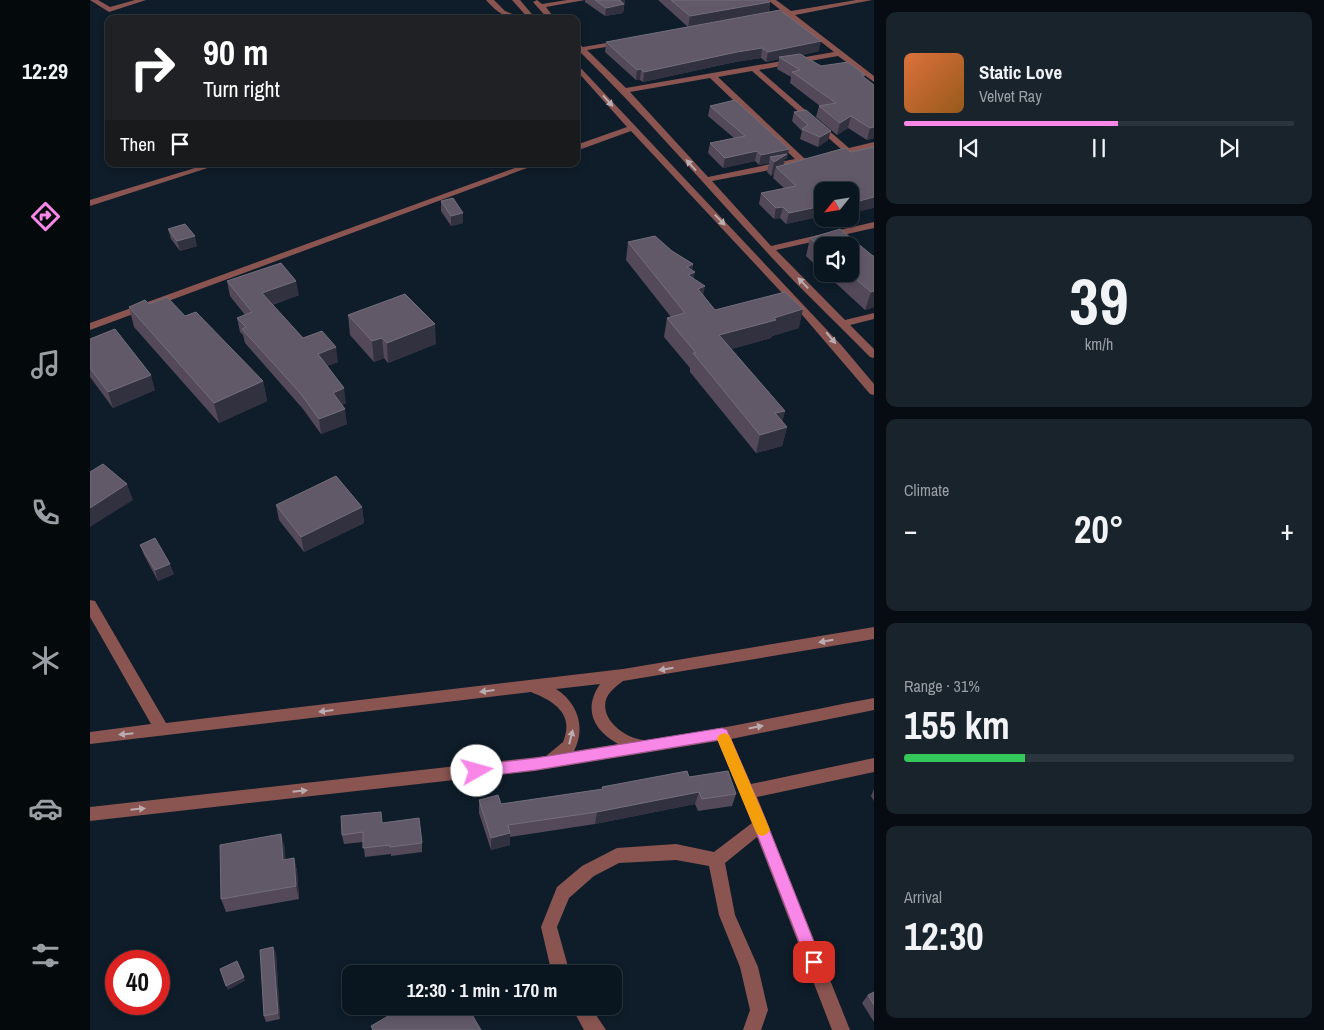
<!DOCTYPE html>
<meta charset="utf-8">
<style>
body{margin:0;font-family:"Archivo Narrow",sans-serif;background:#18232c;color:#f1f3f6;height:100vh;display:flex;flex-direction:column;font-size:19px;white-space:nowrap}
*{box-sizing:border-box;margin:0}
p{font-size:16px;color:#999fa4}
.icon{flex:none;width:28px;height:28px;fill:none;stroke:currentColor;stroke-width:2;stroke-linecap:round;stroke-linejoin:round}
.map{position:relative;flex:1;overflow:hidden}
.side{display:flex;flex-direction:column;gap:12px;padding:12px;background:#060c11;width:450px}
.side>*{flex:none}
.top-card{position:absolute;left:15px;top:15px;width:475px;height:152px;border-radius:10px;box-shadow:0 2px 8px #0003,0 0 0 1px #2a353d;background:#202124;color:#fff;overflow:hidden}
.needle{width:32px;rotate:240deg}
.tools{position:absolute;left:724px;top:182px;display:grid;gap:10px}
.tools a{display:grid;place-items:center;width:45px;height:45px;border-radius:10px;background:#0a161f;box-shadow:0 2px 8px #0003,0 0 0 1px #2a353d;font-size:25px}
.speed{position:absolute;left:15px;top:950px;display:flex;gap:10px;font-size:25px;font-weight:700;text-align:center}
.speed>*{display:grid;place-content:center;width:65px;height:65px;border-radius:50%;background:#0a161f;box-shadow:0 2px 8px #0003,0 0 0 1px #2a353d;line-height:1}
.speed .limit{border:8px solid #d22;background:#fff;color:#111}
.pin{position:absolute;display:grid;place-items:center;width:42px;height:42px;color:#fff;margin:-21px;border-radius:10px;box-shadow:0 2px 8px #0006}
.me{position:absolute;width:55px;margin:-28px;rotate:83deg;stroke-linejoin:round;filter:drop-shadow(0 0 4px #0008)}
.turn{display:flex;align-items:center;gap:18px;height:105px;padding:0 15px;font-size:22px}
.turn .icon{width:65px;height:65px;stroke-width:2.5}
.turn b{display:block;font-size:35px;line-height:42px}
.then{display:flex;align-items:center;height:48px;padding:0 15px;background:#0003;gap:10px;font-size:19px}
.big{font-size:38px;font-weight:700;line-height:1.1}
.side .widget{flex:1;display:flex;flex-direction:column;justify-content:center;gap:8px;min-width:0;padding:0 18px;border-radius:10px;background:#18232c}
.side .dial{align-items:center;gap:0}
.dial b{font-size:65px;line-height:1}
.song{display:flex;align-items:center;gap:15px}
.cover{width:60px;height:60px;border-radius:8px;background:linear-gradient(135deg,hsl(20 70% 55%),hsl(30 70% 35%))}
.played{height:5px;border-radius:2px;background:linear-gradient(90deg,#f987e8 55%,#2a353d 55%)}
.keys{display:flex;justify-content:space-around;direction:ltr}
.heat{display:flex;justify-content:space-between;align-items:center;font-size:28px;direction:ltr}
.charge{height:8px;border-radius:4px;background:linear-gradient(90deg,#34c759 31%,#2a353d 0)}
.trip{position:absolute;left:252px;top:965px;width:280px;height:50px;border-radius:10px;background:#0a161f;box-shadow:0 2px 8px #0003,0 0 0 1px #2a353d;font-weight:700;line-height:50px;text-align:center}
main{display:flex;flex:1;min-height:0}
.tabs{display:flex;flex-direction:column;width:90px;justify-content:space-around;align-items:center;background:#04090c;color:#999fa4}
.tabs .icon{width:35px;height:35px}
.tabs .active{color:#f987e8}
.tabs b{font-size:22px;color:#f1f3f6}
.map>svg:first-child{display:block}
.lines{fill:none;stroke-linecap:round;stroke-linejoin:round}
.minor{fill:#8a5551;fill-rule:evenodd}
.wall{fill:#544959}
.shaded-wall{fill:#32313f}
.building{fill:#615968;stroke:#736e7b}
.oneway{fill:#b9adb1}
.route{fill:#f987e8;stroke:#a25897}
.slow{fill:#f59e0b}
</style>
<main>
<nav class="tabs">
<b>12:29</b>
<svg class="icon active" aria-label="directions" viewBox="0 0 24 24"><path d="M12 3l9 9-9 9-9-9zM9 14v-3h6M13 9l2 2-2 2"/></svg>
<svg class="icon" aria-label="music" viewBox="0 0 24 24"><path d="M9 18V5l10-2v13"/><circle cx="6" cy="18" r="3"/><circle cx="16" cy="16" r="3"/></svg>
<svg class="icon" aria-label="phone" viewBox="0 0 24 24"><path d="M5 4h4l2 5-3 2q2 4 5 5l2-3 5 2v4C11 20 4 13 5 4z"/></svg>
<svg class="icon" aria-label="climate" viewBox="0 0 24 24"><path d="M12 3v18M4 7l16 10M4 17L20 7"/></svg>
<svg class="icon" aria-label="car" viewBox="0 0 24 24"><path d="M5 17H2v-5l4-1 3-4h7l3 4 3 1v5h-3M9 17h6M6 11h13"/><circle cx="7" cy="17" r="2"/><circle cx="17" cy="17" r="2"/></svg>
<svg class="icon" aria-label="filters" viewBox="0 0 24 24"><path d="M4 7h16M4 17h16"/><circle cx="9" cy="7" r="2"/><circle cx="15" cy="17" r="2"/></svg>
</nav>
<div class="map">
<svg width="784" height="1030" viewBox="0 0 784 1030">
<rect width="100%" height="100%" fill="#0e1d29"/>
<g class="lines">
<g class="minor">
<polygon points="0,0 8,0 20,7 45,0 56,0 19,12"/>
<path d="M396 0H404L415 11 435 19C417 19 408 14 396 0Z"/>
<polygon points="422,0 430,0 446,19 439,19"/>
<polygon points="477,0 495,0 456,7 465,19 458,19 443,2 447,0 452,4"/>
<path d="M678 0H686L701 11 766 0H782L705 15 784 76V82L748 56 669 70 759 148 784 142V148L739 156V152L751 149 662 71 628 77 714 158 719 160 712 164 622 181 681 246 784 222V228L686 250 755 320 784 313V319L760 325 784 349V358L780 357C745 321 708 287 674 249 613 183 554 115 490 52H486V42L493 47 534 40V44L497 50 536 88 744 52 698 16 676 19V15L693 12ZM620 78 705 159 618 177 540 92Z"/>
<polygon points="486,63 752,346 784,384 784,395 780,394 708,310 541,131 486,151 486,145 537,127 486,70"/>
<polygon points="118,164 130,164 0,206 0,200"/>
<polygon points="436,164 448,164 0,330 0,323"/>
<path d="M0 600 5 601 76 723 533 669 784 627V639L533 681C523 689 512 696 516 712 520 726 539 739 554 740 567 741 593 734 607 732 666 722 725 709 784 698V710L641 739 661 784 784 758V772L667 797 760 1030H742L667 837 635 863 645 915 668 967 678 1010 671 1030H653L660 1010 650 967 629 915 619 866 586 860 529 863 504 876 479 898 467 927 480 974H462L451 927 467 887 492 866 527 848 586 844 624 852 662 823 628 741 445 771 0 821V807L456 756 473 742C485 713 463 701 441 692L0 744V732L61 724 0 617ZM510 684C493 709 503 730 528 744L484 751C496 728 488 703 466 689Z"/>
<polygon points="481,1006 500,1006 516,1030 494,1030"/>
</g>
</g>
<g class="wall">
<polygon points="495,0 535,0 533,13 515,16 495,2"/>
<polygon points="568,0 677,0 680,2 679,12 729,51 712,55 731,66 775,75 774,77 784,85 784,138 777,140 758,128 747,135 726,117 729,106 730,106 700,83 701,77 687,69 689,59 676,62 671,58 645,62 553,82 550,80 546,80 515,52 516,42 598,27"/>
<polygon points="620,106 697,159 695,159 694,165 784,147 763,213 761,211 760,211 760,191 732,191 732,216 696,224 690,218 684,219 669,204 671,193 695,189 683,178 684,174 681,176 677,172 679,163 669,165 665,161 633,168 618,153 620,143 644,138 618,116"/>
<polygon points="704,112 738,140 728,147 710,139 712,131 702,121"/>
<polygon points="351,201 373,223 361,226 351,211"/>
<polygon points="78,229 107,246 90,251 81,239"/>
<polygon points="720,238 784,256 784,307 775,310 736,274 760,274 732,246 732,271 716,256"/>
<polygon points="538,242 582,251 603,264 602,270 604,279 613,295 625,310 709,328 682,336 681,338 641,349 695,411 692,422 697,427 692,446 666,453 600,372 600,368 574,337 577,318 581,317 536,260"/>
<polygon points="137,281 209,295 182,305 213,338 248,362 237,366 256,403 252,405 257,424 231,434 213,409 155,343 153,335 150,332 147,318 155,315 140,296"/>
<polygon points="59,304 95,316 173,381 177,401 129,423 44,327 39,307"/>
<polygon points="258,315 346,344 298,363 294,358 284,362 260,335"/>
<polygon points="0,339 65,390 23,408 0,377"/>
<polygon points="186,505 272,507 274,523 214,552 189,520"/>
<polygon points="50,545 84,574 68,581 54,555"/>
<polygon points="599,777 646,794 642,806 608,811 605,804 505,824 420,837 420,845 401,850 389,813 389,800 411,804 512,789 512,787"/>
<polygon points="784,789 784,801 781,796"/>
<polygon points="292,823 332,843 332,852 301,856 301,854 275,857 273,842 254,844 252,835"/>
<polygon points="195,848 195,860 204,858 207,871 209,899 136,912 131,899"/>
<polygon points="183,947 186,954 190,1019 176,1022 174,1016"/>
<polygon points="784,992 784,1022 772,1003 778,995"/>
</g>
<g class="shaded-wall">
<polygon points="529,0 535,0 533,13 515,16 516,8"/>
<polygon points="680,2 678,13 598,27 600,16"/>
<polygon points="731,41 729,51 691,59 689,57 689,59 676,62 678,52"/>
<polygon points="672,48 671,58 645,62 553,82 554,72 647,52"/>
<polygon points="551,69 550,80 546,80 547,70"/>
<polygon points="761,116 758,128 747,135 750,123"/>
<polygon points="784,127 784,138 777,140 780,128"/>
<polygon points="741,131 738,140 728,147 730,137"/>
<polygon points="699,149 697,159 695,159 693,168 686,167 684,174 681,176 684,162 680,157 679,163 669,165 671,155"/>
<polygon points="667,151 665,161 633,168 635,158"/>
<polygon points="784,197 784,208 763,213 766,202"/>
<polygon points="764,200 761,211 760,211 760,201"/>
<polygon points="732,206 732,216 696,224 699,213"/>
<polygon points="693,207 690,218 684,219 686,208"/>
<polygon points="373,213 373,223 361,226 361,216"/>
<polygon points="105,236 107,246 90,251 87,241"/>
<polygon points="603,264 601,274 605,272 602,290 597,267"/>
<polygon points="206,281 209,295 174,307 172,293"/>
<polygon points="615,286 612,304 608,289"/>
<polygon points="784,291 784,307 775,310 781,292"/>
<polygon points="713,309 709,328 682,336 681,338 625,354 629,335"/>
<polygon points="345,324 346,344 298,363 297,343"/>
<polygon points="292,338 294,358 284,362 282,341"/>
<polygon points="246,347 248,362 230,368 228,354"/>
<polygon points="61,375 65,390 23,408 18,392"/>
<polygon points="173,381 177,401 129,423 124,403"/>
<polygon points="254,388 256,403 245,407 243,393"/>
<polygon points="255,409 257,424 231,434 229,419"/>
<polygon points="695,411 690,429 697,427 692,446 666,453 670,435 685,413"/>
<polygon points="37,484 43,500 0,527 0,508"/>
<polygon points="272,507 274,523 214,552 211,537"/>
<polygon points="80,564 84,574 68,581 65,570"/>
<polygon points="609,792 605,804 505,824 507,812"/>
<polygon points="420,833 420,845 401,850 401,838"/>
<polygon points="191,834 195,848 196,873 193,860"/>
<polygon points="204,858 207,871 209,899 206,886"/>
<polygon points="183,947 186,954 190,1019 188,1013"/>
<polygon points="149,965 155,981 138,990 136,986"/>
</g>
<g class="building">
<polygon points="505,0 531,0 529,0 534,4 516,8"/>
<polygon points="581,0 677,0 680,2 600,16"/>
<polygon points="690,10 731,41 678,52 672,48 647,52 554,72 551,69 547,70 516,42"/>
<polygon points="710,54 731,66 758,62 775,75 771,75 784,85 784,127 780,128 761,116 750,123 729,106 746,103 702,72 710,70 689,57"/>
<polygon points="645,100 699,149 671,155 667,151 635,158 620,143 655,136 620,106"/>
<polygon points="716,110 741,131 730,137 712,129 718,125 704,112"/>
<polygon points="784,147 784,197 766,202 764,200 760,201 760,191 732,191 732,206 699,213 693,207 686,208 671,193 706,186 686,167 755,148 761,152"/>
<polygon points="697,154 684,162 680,157"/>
<polygon points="363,198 373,213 361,216 351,201"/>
<polygon points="95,224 105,236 87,241 78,229"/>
<polygon points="750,229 783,256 784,256 784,291 781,292 760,274 760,246 732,246 732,249 720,238"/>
<polygon points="565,236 582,251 603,264 597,267 605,272 598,275 615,286 608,289 625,310 695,292 713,309 684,318 686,320 629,335 695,411 685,413 697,427 670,435 603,353 606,353 577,318 595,313 538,242"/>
<polygon points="191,263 206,281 172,293 213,338 232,331 246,347 228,354 254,388 243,393 255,409 229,419 211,394 152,329 156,327 147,318 162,312 137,281"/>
<polygon points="315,294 345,324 297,343 292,338 282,341 258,315"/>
<polygon points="77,297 95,316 106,312 173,381 124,403 39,307 55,300 59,304"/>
<polygon points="25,329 61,375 18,392 0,368 0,339"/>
<polygon points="13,464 37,484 0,508 0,472"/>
<polygon points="246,476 272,507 211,537 186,505"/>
<polygon points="65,538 80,564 65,570 50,545"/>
<polygon points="597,771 599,777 638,771 646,794 612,799 609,792 507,812 418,825 420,833 401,838 389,800 408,795 411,804 513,789 512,787"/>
<polygon points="291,812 292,823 329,818 332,843 300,847 300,845 273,848 273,832 252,835 251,816"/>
<polygon points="191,834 193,860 204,858 206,886 131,899 130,845"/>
<polygon points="183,947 188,1013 174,1016 170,950"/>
<polygon points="147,961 154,977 136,986 130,969"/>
<polygon points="784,992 784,1005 778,995"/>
<polygon points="323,1006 377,1006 391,1030 283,1030 281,1026 307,1011 309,1015"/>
</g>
<defs><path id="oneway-solid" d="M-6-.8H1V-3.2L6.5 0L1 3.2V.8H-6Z" transform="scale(1.25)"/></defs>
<g class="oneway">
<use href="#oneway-solid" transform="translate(518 101) rotate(48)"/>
<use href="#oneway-solid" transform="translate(601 165) rotate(-132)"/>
<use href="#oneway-solid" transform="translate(630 220) rotate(46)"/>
<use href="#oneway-solid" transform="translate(713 283) rotate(-134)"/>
<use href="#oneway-solid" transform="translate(741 338) rotate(50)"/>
<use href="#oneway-solid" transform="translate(736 641) rotate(170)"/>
<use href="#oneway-solid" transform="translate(576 669) rotate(171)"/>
<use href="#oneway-solid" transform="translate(397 691) rotate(173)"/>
<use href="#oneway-solid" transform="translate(236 711) rotate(173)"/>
<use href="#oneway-solid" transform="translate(666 727) rotate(-11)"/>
<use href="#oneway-solid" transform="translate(36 734) rotate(174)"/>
<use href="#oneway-solid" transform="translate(481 737) rotate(-76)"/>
<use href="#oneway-solid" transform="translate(210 791) rotate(-6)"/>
<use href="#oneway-solid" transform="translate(48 809) rotate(-6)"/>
</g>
<polygon class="route" points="632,728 637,730 674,816 732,962 730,967 724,970 719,967 660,816 628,740 446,770 387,777 382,775 380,771 382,767 387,765 446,758"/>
<polygon class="slow" points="634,733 639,735 641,739 680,830 677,834 672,836 667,834 665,830 627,739 629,735"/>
</svg>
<div class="tools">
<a><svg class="needle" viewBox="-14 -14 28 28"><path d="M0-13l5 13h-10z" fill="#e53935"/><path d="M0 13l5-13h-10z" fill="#999fa4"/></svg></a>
<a><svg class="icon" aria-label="sound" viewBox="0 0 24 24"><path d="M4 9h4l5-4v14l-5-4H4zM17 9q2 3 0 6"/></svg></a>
</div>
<div class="speed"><div class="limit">40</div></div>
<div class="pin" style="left:724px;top:962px;background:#d93025"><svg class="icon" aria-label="arrive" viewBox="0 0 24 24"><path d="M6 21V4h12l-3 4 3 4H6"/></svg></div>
<svg class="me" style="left:387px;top:771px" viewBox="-20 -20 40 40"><circle r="19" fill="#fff"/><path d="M0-13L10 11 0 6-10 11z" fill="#f987e8"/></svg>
<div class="trip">12:30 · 1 min · 170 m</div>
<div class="top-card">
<div class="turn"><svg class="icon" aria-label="right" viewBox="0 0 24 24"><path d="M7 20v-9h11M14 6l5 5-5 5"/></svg><div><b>90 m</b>Turn right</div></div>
<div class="then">Then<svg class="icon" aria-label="arrive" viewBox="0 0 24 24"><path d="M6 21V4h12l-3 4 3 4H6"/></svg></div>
</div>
</div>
<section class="side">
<div class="widget">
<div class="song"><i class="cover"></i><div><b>Static Love</b><p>Velvet Ray</p></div></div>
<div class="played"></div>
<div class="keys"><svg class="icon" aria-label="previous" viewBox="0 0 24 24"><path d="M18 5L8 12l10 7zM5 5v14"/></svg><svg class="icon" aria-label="pause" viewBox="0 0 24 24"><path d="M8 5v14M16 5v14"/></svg><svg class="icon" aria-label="next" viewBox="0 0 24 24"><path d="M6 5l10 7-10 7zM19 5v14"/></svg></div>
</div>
<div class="widget dial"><b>39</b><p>km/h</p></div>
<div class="widget"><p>Climate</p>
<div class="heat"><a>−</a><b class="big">20°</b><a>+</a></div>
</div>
<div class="widget"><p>Range · 31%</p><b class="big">155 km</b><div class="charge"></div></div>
<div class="widget"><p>Arrival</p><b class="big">12:30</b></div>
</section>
</main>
